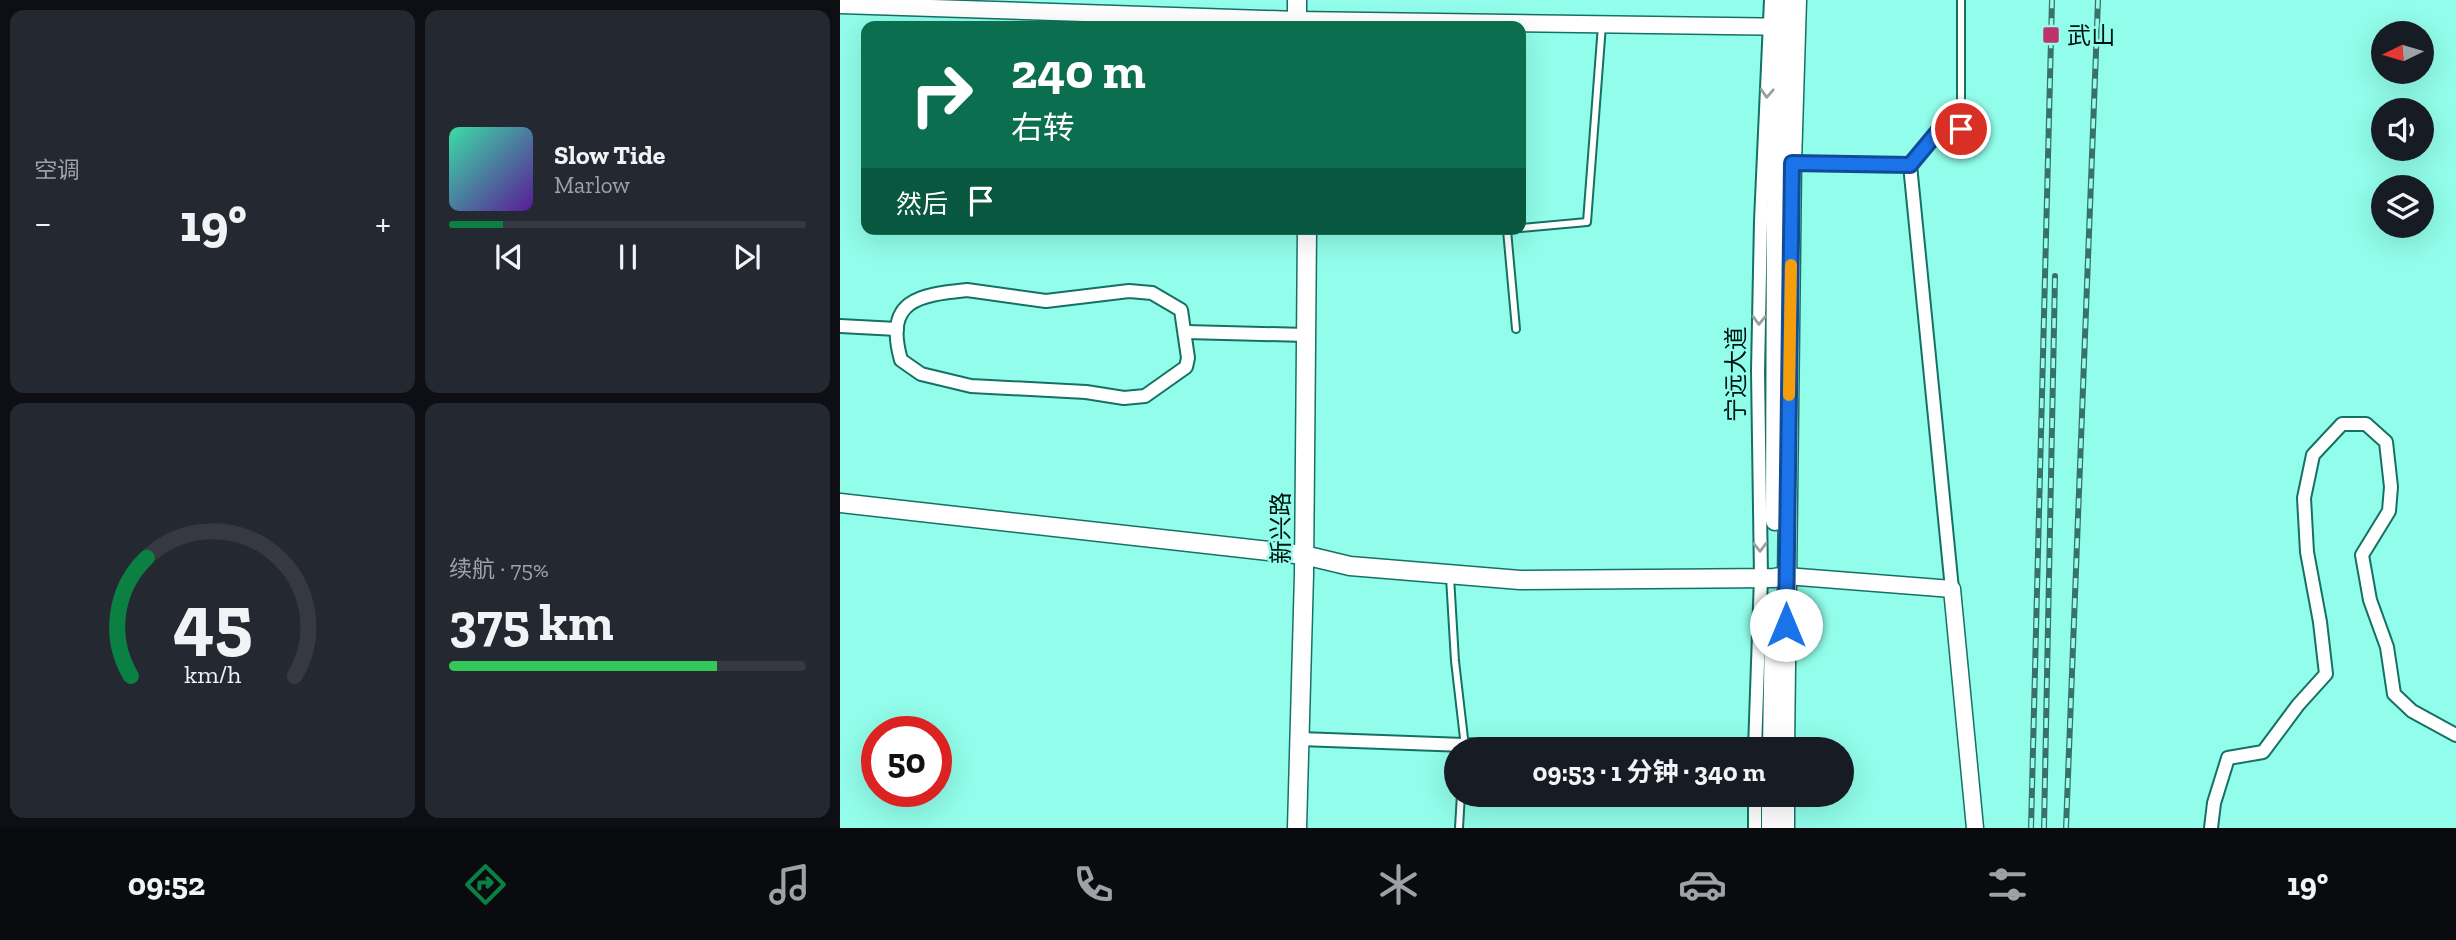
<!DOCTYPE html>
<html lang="zh">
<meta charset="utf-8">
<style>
body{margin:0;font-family:"Zilla Slab","Noto Sans SC",serif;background:#242831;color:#f1f3f6;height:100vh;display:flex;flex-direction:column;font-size:26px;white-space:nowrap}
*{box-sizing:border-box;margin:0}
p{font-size:23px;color:#9ea1a6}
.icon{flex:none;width:38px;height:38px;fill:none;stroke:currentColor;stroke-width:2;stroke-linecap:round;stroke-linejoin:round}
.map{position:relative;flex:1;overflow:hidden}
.drawer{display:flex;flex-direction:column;gap:10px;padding:10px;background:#0d0f14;width:840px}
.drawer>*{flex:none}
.hud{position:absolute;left:21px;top:21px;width:665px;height:214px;border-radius:14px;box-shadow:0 7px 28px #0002;background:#0b6e4f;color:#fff;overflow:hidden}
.needle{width:46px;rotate:265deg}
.buttons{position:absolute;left:1531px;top:21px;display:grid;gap:14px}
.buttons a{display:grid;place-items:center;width:63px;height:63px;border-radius:50%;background:#171b24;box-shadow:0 7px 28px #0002;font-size:35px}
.speed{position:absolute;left:21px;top:716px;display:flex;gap:14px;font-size:35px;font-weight:700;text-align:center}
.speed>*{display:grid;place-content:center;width:91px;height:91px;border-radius:50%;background:#171b24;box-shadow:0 7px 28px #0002;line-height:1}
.speed .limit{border:10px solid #d22;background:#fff;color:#111}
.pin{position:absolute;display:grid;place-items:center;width:60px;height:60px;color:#fff;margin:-30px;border:4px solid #fff;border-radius:50%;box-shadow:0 2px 7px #0007}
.me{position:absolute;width:77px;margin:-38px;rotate:0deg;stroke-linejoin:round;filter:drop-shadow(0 0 5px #0008)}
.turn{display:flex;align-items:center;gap:24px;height:147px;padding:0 35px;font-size:32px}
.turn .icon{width:91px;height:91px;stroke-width:2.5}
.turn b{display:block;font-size:49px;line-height:60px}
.then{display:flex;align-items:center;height:66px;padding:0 35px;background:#0003;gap:14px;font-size:26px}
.big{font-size:52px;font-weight:700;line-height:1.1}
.drawer .tile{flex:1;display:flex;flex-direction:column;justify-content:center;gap:10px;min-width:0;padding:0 24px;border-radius:14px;background:#242831}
.drawer .dial{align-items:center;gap:0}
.dial svg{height:182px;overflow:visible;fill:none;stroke:#363941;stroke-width:7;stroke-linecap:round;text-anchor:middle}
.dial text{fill:#f1f3f6;stroke:none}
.song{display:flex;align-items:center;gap:21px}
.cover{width:84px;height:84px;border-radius:10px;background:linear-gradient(135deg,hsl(160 70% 55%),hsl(270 70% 35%))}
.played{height:7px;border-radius:4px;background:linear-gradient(90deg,#0b8043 15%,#363941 15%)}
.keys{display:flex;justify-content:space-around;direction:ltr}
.heat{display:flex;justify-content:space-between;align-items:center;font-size:38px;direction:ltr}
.charge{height:10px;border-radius:5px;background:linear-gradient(90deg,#34c759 75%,#363941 0)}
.drawer .tiles{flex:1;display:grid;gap:10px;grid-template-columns:repeat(2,1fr)}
.trip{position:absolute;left:604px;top:737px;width:410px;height:70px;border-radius:35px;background:#171b24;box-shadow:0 7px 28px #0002;font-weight:700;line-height:70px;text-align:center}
.tabs{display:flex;height:112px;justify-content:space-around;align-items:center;background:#090b0e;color:#9ea1a6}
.tabs .icon{width:49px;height:49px}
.tabs .selected{color:#0b8043}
.tabs b{font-size:32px;color:#f1f3f6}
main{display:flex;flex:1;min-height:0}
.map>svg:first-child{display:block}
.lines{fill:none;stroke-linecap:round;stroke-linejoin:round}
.service-casing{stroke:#157164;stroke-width:10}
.minor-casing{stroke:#157164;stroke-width:16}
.tertiary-casing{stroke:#157164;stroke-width:19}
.secondary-casing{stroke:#157164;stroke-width:21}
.service{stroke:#fff;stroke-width:6}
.minor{stroke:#fff;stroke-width:12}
.tertiary{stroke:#fff;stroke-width:16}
.secondary{stroke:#fff;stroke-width:18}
.rail-casing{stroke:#397067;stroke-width:6}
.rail{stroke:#91fdea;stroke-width:3.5;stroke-dasharray:10;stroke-linecap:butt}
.oneway{stroke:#99a1a0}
.route-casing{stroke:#114b97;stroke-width:18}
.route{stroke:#1a73e8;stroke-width:12}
.slow{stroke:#f59e0b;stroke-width:12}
.poi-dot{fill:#bd326a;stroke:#91fdea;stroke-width:2.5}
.labels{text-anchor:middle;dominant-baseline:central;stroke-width:5;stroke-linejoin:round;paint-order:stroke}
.poi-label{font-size:24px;fill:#001512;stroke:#91fdea;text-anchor:start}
.street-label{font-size:24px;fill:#001512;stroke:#91fdea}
</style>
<main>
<section class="drawer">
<div class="tiles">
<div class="tile"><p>空调</p>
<div class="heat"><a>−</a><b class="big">19°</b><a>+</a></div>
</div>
<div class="tile">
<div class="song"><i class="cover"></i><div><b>Slow Tide</b><p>Marlow</p></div></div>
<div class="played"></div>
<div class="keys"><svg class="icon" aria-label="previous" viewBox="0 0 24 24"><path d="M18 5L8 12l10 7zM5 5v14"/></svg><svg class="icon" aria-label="pause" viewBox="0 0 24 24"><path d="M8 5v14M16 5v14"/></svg><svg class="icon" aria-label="next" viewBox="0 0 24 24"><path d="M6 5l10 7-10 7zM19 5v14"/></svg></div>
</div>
<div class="tile dial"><svg viewBox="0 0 100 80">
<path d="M14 69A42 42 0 1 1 86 69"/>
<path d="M14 69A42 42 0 0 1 21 17" stroke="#0b8043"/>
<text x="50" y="56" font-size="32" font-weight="700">45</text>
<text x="50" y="72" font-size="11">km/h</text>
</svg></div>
<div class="tile"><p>续航 · 75%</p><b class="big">375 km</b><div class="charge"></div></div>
</div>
</section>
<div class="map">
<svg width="1616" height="828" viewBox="0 0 1616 828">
<rect width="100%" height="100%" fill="#91fdea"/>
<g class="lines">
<g class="service-casing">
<g id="service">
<polyline points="1070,165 1100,129 1121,129 1121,0"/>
<polyline points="681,228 747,222 762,25"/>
<polyline points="671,229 667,230 676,329"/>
<polyline points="610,577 615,661 625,747"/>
<polyline points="619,828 621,794"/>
</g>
</g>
<g class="minor-casing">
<g id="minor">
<polyline points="952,163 1070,165 1112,589"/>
<path d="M127 290 206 301 289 291 312 293 341 310 348 358 346 367 305 396 284 398 246 392 131 386 81 374 61 360C44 300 78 295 127 290Z"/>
<polyline points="0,326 57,329"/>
<polyline points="346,332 466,335"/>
<polyline points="460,739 735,749"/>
<polyline points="915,749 921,577 918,371 921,221 931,0"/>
<polyline points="915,794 915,828"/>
<polyline points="1371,828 1374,803 1388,758 1423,752 1458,705 1486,674 1480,622 1467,552 1464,498 1473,455 1502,424 1526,424 1546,442 1551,487 1549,511 1522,555 1530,600 1547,647 1554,694 1572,711 1616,735"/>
</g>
</g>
<g class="tertiary-casing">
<g id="tertiary">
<polyline points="0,5 457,20 953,27"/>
<polyline points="946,576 1112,589 1135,828"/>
</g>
</g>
<g class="secondary-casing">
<g id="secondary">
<polyline points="457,0 457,26"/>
<polyline points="0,503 464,555 510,566 680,580 934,578 946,576"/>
<polyline points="935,521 936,209 941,0"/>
<polyline points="932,749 934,623"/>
<polyline points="945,749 952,163 957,0"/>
<polyline points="457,828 464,574 467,229"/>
<polyline points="931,828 931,794"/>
<polyline points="945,828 945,794"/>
</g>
</g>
<use href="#service" class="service"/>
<use href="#minor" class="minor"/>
<use href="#tertiary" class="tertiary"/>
<use href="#secondary" class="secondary"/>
<g class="rail-casing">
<g id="rail">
<polyline points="1191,828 1212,0"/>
<polyline points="1204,828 1215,276"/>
<polyline points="1226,828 1258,0"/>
</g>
</g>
<use href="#rail" class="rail"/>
</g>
<defs><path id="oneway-chevron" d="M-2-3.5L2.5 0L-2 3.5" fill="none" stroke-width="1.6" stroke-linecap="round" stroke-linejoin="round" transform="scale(1.75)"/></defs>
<g class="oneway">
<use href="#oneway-chevron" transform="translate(927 93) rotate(93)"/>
<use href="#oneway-chevron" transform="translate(919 320) rotate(91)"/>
<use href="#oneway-chevron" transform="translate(920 547) rotate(89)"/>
</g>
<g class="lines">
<g class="route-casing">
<polyline id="route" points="946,625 952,163 1070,165 1100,129 1121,129"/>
</g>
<use href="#route" class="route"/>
<polyline class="slow" points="949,395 951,265"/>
</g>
<rect class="poi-dot" x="1202" y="26" width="18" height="18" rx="3.5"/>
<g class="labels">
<g class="poi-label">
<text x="1227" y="35">武山</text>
</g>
<g class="street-label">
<text transform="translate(895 374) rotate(-90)">宁远大道</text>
<text transform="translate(440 528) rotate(-90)">新兴路</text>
</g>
</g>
</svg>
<div class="buttons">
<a><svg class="needle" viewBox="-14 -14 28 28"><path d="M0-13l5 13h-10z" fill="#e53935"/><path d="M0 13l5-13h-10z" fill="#9ea1a6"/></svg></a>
<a><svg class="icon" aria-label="sound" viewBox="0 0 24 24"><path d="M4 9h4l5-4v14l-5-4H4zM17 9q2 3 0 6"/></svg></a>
<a><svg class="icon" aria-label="layers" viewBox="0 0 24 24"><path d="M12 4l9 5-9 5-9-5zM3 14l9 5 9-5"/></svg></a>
</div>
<div class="speed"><div class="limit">50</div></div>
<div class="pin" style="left:1121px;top:129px;background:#d93025"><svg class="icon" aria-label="arrive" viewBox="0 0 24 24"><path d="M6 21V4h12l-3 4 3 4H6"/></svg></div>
<svg class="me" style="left:946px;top:625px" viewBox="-20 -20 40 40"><circle r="19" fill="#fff"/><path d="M0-13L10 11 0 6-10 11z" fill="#1a73e8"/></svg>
<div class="trip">09:53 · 1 分钟 · 340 m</div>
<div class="hud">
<div class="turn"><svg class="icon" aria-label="right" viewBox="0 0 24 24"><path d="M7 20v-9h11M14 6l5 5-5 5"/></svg><div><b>240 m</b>右转</div></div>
<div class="then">然后<svg class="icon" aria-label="arrive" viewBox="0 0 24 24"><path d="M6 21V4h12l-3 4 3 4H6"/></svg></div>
</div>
</div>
</main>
<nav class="tabs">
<b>09:52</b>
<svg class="icon selected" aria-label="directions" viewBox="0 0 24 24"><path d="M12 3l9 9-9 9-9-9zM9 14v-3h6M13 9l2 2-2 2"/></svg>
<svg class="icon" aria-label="music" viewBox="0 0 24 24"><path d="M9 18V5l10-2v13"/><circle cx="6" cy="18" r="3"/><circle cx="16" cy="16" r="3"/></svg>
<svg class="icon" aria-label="phone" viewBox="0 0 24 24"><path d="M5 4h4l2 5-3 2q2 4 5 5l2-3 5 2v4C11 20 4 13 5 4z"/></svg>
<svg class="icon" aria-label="climate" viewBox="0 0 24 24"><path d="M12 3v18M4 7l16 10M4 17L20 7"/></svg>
<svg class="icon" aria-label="car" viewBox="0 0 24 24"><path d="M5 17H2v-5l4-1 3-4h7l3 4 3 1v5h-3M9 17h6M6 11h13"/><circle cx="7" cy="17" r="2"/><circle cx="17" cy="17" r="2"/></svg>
<svg class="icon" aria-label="filters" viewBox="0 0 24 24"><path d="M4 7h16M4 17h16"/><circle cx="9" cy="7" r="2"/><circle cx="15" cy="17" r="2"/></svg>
<b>19°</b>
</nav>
